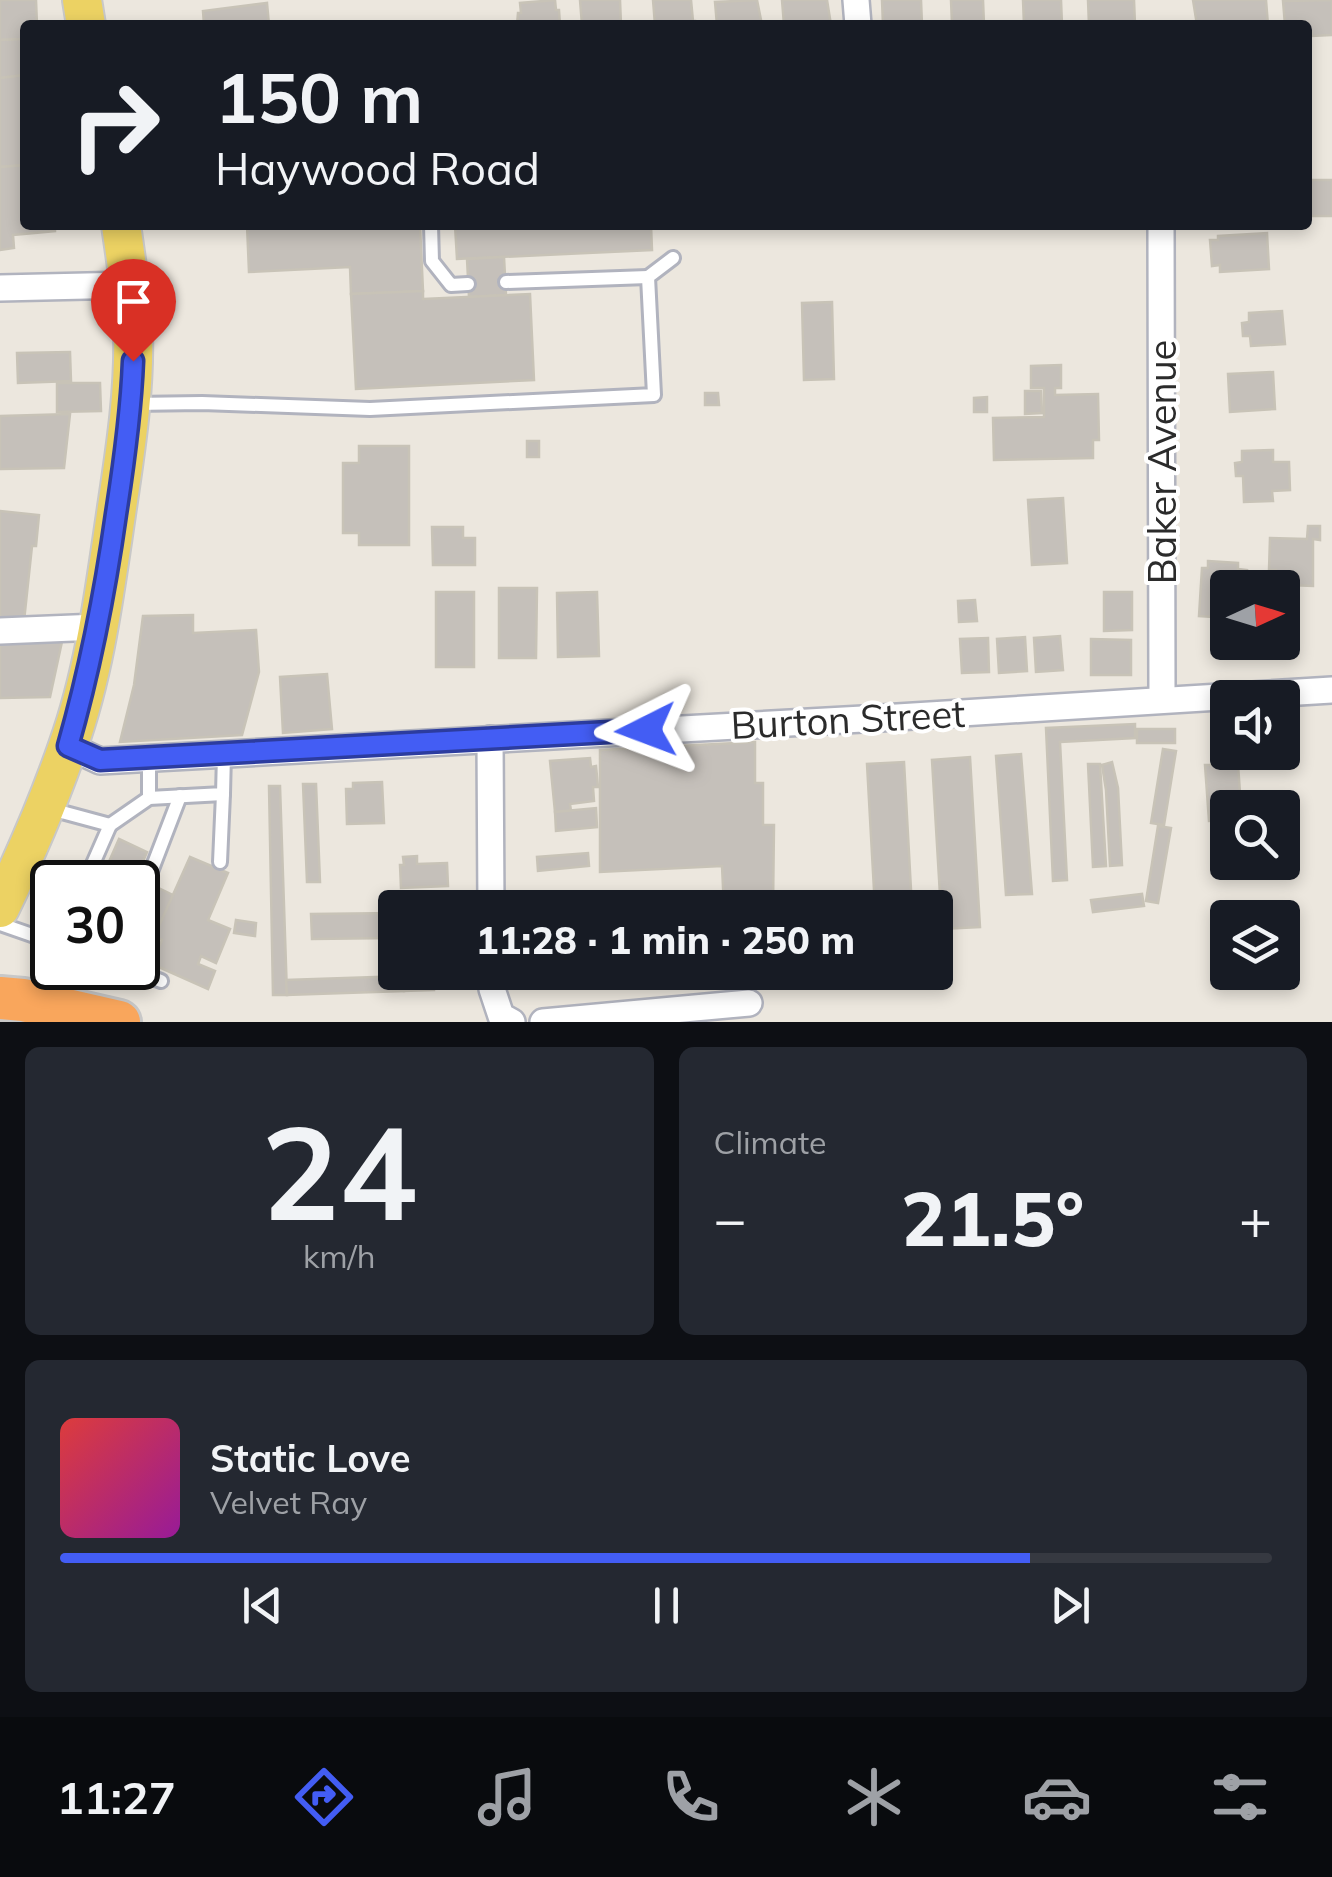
<!DOCTYPE html>
<meta charset="utf-8">
<style>
body{margin:0;font-family:Mulish,sans-serif;background:#242831;color:#f1f3f6;height:100vh;display:flex;flex-direction:column;font-size:38px;white-space:nowrap}
*{box-sizing:border-box;margin:0}
p{font-size:32px;color:#9ea1a6}
.icon{flex:none;width:55px;height:55px;fill:none;stroke:currentColor;stroke-width:2;stroke-linecap:round;stroke-linejoin:round}
.map{position:relative;height:1022px;overflow:hidden}
.drawer{display:flex;flex-direction:column;gap:25px;padding:25px;background:#0d0f14;flex:1}
.drawer>*{flex:none}
.guide{position:absolute;left:20px;top:20px;width:1292px;height:210px;border-radius:10px;box-shadow:0 5px 15px #0003;background:#171b24;color:#f1f3f6;overflow:hidden}
.needle{width:65px;rotate:86deg}
.buttons{position:absolute;left:1210px;top:570px;display:grid;gap:20px}
.buttons a{display:grid;place-items:center;width:90px;height:90px;border-radius:10px;background:#171b24;box-shadow:0 5px 15px #0003;font-size:50px}
.speed{position:absolute;left:30px;top:860px;display:flex;gap:20px;font-size:50px;font-weight:700;text-align:center}
.speed>*{display:grid;place-content:center;width:130px;height:130px;border-radius:50%;background:#171b24;box-shadow:0 5px 15px #0003;line-height:1}
.speed .limit{border:5px solid #111;border-radius:15px;background:#fff;color:#111}
.pin{position:absolute;display:grid;place-items:center;width:85px;height:85px;color:#fff;margin:-102px -42px;border-radius:50% 50% 50% 0;rotate:-45deg;box-shadow:0 0 10px #0007}
.pin .icon{rotate:45deg}
.me{position:absolute;width:110px;margin:-55px;rotate:267deg;stroke-linejoin:round;filter:drop-shadow(0 0 8px #0008)}
.turn{display:flex;align-items:center;gap:35px;height:210px;padding:0 30px;font-size:45px}
.turn .icon{width:130px;height:130px;stroke-width:2.5}
.turn b{display:block;font-size:70px;line-height:85px}
.big{font-size:75px;font-weight:800;line-height:1.1}
.drawer .card{flex:1;display:flex;flex-direction:column;justify-content:center;gap:15px;min-width:0;padding:0 35px;border-radius:15px;background:#242831}
.drawer .dial{align-items:center;gap:0}
.dial b{font-size:130px;line-height:1}
.song{display:flex;align-items:center;gap:30px}
.cover{width:120px;height:120px;border-radius:15px;background:linear-gradient(135deg,hsl(0 70% 55%),hsl(300 70% 35%))}
.played{height:10px;border-radius:5px;background:linear-gradient(90deg,#435df4 80%,#363941 80%)}
.keys{display:flex;justify-content:space-around;direction:ltr}
.heat{display:flex;justify-content:space-between;align-items:center;font-size:55px;direction:ltr}
.drawer .tiles{flex:1;display:grid;gap:25px;grid-template-columns:1fr 1fr}
.card:last-child{grid-column:span 2}
.trip{position:absolute;left:378px;top:890px;width:575px;height:100px;border-radius:10px;background:#171b24;box-shadow:0 5px 15px #0003;font-weight:800;line-height:100px;text-align:center}
.tab-bar{display:flex;height:160px;justify-content:space-around;align-items:center;background:#090b0e;color:#9ea1a6}
.tab-bar .icon{width:70px;height:70px}
.tab-bar .current{color:#435df4}
.tab-bar b{font-size:45px;color:#f1f3f6}
.map>svg:first-child{display:block}
.building{fill:#c5c0ba;stroke:#c8c3b7;stroke-width:2.5}
.lines{fill:none;stroke-linecap:round;stroke-linejoin:round}
.lane-casing{stroke:#b1b3be;stroke-width:18}
.street-casing{stroke:#b1b3be;stroke-width:30}
.primary-casing{stroke:#c8c8c8;stroke-width:42}
.highway-casing{stroke:#c8c8c8;stroke-width:48}
.lane{stroke:#fff;stroke-width:12}
.street{stroke:#fff;stroke-width:25}
.primary{stroke:#ecd263;stroke-width:38}
.highway{stroke:#f9a65c;stroke-width:42}
.route-casing{stroke:#2c3c9f;stroke-width:25}
.route{stroke:#435df4;stroke-width:18}
.labels{text-anchor:middle;dominant-baseline:central;stroke-width:8;stroke-linejoin:round;paint-order:stroke}
.street-label{font-size:38px;fill:#2b2b2b;stroke:#fff}
</style>
<div class="map">
<svg width="1332" height="1022" viewBox="0 0 1332 1022">
<rect width="100%" height="100%" fill="#ece7de"/>
<g class="building">
<polygon points="0,0 36,0 37,25 25,25 25,39 0,40"/>
<polygon points="555,0 556,10 559,10 560,25 517,25 518,13 521,13 520,3"/>
<polygon points="580,0 620,0 621,25 582,25"/>
<polygon points="653,0 691,0 693,21 695,21 695,25 655,25"/>
<polygon points="757,0 762,25 717,25 715,2"/>
<polygon points="782,0 827,0 831,25 784,25"/>
<polygon points="882,0 921,0 922,25 883,25"/>
<polygon points="951,0 983,0 984,25 952,25"/>
<polygon points="1023,0 1061,0 1062,25 1024,25"/>
<polygon points="1088,0 1134,0 1135,25 1089,25"/>
<polygon points="1193,0 1266,0 1268,25 1197,25"/>
<polygon points="1332,0 1332,35 1312,36 1312,32 1308,33 1308,25 1285,25 1283,1"/>
<polygon points="267,3 269,25 204,25 203,11"/>
<polygon points="25,39 25,75 0,78 0,40"/>
<polygon points="25,75 25,165 0,167 0,78"/>
<polygon points="25,165 25,225 55,225 55,231 13,235 14,248 0,250 0,167"/>
<rect x="1311" y="180" width="21" height="36"/>
<polygon points="247,225 420,225 423,291 351,294 350,267 249,272"/>
<polygon points="455,225 651,225 652,250 457,259"/>
<polygon points="1267,233 1269,269 1220,272 1220,265 1212,266 1210,240 1218,240 1218,236"/>
<polygon points="504,257 506,295 469,297 467,259"/>
<polygon points="423,291 423,299 530,294 534,380 356,389 351,294"/>
<polygon points="832,302 834,379 804,380 802,303"/>
<polygon points="1282,311 1285,344 1251,346 1250,336 1243,336 1242,323 1249,322 1249,313"/>
<polygon points="70,352 71,381 18,383 17,353"/>
<polygon points="1061,365 1061,388 1055,388 1055,395 1098,394 1099,440 1093,440 1093,458 994,460 993,418 1044,417 1044,388 1031,388 1031,366"/>
<polygon points="1273,372 1275,409 1230,412 1228,374"/>
<polygon points="57,383 100,383 101,411 57,412"/>
<polygon points="1025,391 1041,391 1042,413 1025,414"/>
<polygon points="705,393 718,393 719,405 705,405"/>
<polygon points="987,397 987,412 974,412 974,398"/>
<polygon points="70,414 64,468 0,469 0,416"/>
<rect x="527" y="441" width="12" height="16"/>
<polygon points="359,446 409,446 409,545 359,545 359,533 343,533 343,463 359,463"/>
<polygon points="1273,450 1273,462 1289,462 1290,490 1272,491 1273,501 1244,502 1243,476 1236,476 1235,463 1242,462 1242,451"/>
<polygon points="1063,498 1067,563 1032,565 1028,500"/>
<polygon points="0,511 39,515 36,546 32,546 24,621 0,618"/>
<polygon points="1308,526 1320,526 1320,540 1313,539 1313,586 1288,585 1288,596 1282,595 1282,588 1275,588 1276,570 1269,570 1270,538 1307,539"/>
<polygon points="432,527 463,527 463,538 475,538 475,565 433,565"/>
<polygon points="1208,561 1238,563 1238,569 1247,570 1245,588 1228,588 1228,618 1199,616 1202,568 1208,568"/>
<polygon points="499,588 537,588 536,658 499,658"/>
<rect x="436" y="592" width="38" height="75"/>
<polygon points="597,592 599,656 558,657 557,593"/>
<polygon points="1104,592 1132,592 1132,630 1104,631"/>
<polygon points="975,600 977,621 959,622 958,601"/>
<polygon points="193,615 193,633 256,630 259,672 242,735 120,742 134,685 143,616"/>
<polygon points="1060,636 1063,670 1036,672 1034,638"/>
<polygon points="63,637 50,697 0,698 0,639"/>
<polygon points="1025,637 1027,671 999,673 997,639"/>
<polygon points="988,638 989,672 962,673 960,639"/>
<polygon points="1091,639 1131,640 1131,675 1091,675"/>
<polygon points="327,674 332,729 283,733 280,677"/>
<polygon points="1135,724 1135,738 1060,742 1067,880 1053,881 1046,728"/>
<rect x="1137" y="729" width="38" height="14"/>
<polygon points="755,742 755,783 763,783 763,825 774,825 773,908 724,908 722,866 600,872 600,750"/>
<polygon points="1163,749 1176,751 1164,825 1151,823"/>
<polygon points="1233,753 1234,764 1238,764 1241,808 1228,808 1228,820 1209,821 1205,765 1212,765 1212,754"/>
<polygon points="1021,754 1032,894 1006,895 996,756"/>
<polygon points="970,757 980,927 942,929 932,760"/>
<polygon points="590,758 591,767 596,766 598,787 593,787 594,801 570,804 571,811 555,812 550,761"/>
<polygon points="904,762 912,908 875,908 867,764"/>
<polygon points="1112,762 1118,788 1122,865 1110,866 1106,790 1102,765"/>
<polygon points="1088,764 1100,764 1106,866 1093,867"/>
<polygon points="382,782 384,823 347,824 346,789 353,789 353,783"/>
<polygon points="303,784 316,784 320,882 307,882"/>
<polygon points="269,786 280,786 287,995 273,995"/>
<polygon points="596,808 597,827 556,831 555,812"/>
<polygon points="1158,826 1171,828 1158,903 1146,901"/>
<polygon points="119,839 147,852 136,877 173,895 161,922 138,911 138,882 100,882"/>
<polygon points="588,853 589,866 538,871 537,857"/>
<polygon points="417,856 417,864 447,863 448,886 401,888 400,865 404,865 403,857"/>
<polygon points="190,857 228,873 208,920 230,929 216,963 201,956 198,964 215,971 208,989 152,964 162,940 154,937"/>
<polygon points="1142,894 1144,906 1093,912 1091,900"/>
<polygon points="395,913 395,938 312,939 311,914"/>
<polygon points="236,920 256,923 255,936 234,933"/>
<polygon points="404,972 434,972 434,990 404,991"/>
<polygon points="606,972 638,972 638,978 612,981 611,973"/>
<polygon points="404,976 404,991 287,995 286,980"/>
</g>
<g class="lines">
<g class="lane-casing">
<g id="lane">
<polyline points="431,225 432,261 451,285 468,284"/>
<polyline points="506,282 648,277"/>
<polyline points="133,404 202,403 370,409 654,395 648,277 673,258"/>
<polyline points="149,798 149,758"/>
<polyline points="47,808 110,825 85,882"/>
<polyline points="110,825 149,798 223,794 224,754"/>
<polyline points="220,862 223,794"/>
<polyline points="147,882 180,796"/>
<polyline points="0,924 52,942"/>
<polyline points="127,968 161,981"/>
</g>
</g>
<g class="street-casing">
<g id="street">
<polyline points="856,0 858,25"/>
<polyline points="1161,225 1162,699"/>
<polyline points="0,288 130,285"/>
<polyline points="0,631 98,627"/>
<polyline points="490,739 491,908"/>
<polyline points="68,746 100,761 881,718 1332,690"/>
<polyline points="492,972 492,989 501,1016 512,1022"/>
<polyline points="543,1022 749,1003"/>
</g>
</g>
<g class="primary-casing">
<g id="primary">
<polyline points="82,0 86,25"/>
<path d="M0 908C25 856 49 801 68 746 94 674 104 596 115 521 124 459 135 395 133 331 132 296 126 260 121 225"/>
</g>
</g>
<g class="highway-casing">
<polyline id="highway" points="0,998 23,1000 119,1022"/>
</g>
<use href="#lane" class="lane"/>
<use href="#street" class="street"/>
<use href="#primary" class="primary"/>
<use href="#highway" class="highway"/>
</g>
<g class="lines">
<g class="route-casing">
<path id="route" d="M133 361C131 412 124 463 116 514 105 592 90 669 68 746L100 760 646 730"/>
</g>
<use href="#route" class="route"/>
</g>
<g class="labels">
<g class="street-label">
<text transform="translate(1162 462) rotate(-90)">Baker Avenue</text>
<text transform="translate(848 719) rotate(-3)">Burton Street</text>
</g>
</g>
</svg>
<div class="buttons">
<a><svg class="needle" viewBox="-14 -14 28 28"><path d="M0-13l5 13h-10z" fill="#e53935"/><path d="M0 13l5-13h-10z" fill="#9ea1a6"/></svg></a>
<a><svg class="icon" aria-label="sound" viewBox="0 0 24 24"><path d="M4 9h4l5-4v14l-5-4H4zM17 9q2 3 0 6"/></svg></a>
<a><svg class="icon" aria-label="search" viewBox="0 0 24 24"><circle cx="10" cy="10" r="6"/><path d="M15 15l6 6"/></svg></a>
<a><svg class="icon" aria-label="layers" viewBox="0 0 24 24"><path d="M12 4l9 5-9 5-9-5zM3 14l9 5 9-5"/></svg></a>
</div>
<div class="speed"><div class="limit">30</div></div>
<div class="pin" style="left:133px;top:361px;background:#d93025"><svg class="icon" aria-label="arrive" viewBox="0 0 24 24"><path d="M6 21V4h12l-3 4 3 4H6"/></svg></div>
<svg class="me" style="left:646px;top:730px" viewBox="-20 -20 40 40"><path d="M0-17L14 15 0 8-14 15z" fill="#435df4" stroke="#fff" stroke-width="4"/></svg>
<div class="trip">11:28 · 1 min · 250 m</div>
<div class="guide">
<div class="turn"><svg class="icon" aria-label="right" viewBox="0 0 24 24"><path d="M7 20v-9h11M14 6l5 5-5 5"/></svg><div><b>150 m</b>Haywood Road</div></div>
</div>
</div>
<section class="drawer">
<div class="tiles">
<div class="card dial"><b>24</b><p>km/h</p></div>
<div class="card"><p>Climate</p>
<div class="heat"><a>−</a><b class="big">21.5°</b><a>+</a></div>
</div>
<div class="card">
<div class="song"><i class="cover"></i><div><b>Static Love</b><p>Velvet Ray</p></div></div>
<div class="played"></div>
<div class="keys"><svg class="icon" aria-label="previous" viewBox="0 0 24 24"><path d="M18 5L8 12l10 7zM5 5v14"/></svg><svg class="icon" aria-label="pause" viewBox="0 0 24 24"><path d="M8 5v14M16 5v14"/></svg><svg class="icon" aria-label="next" viewBox="0 0 24 24"><path d="M6 5l10 7-10 7zM19 5v14"/></svg></div>
</div>
</div>
</section>
<nav class="tab-bar">
<b>11:27</b>
<svg class="icon current" aria-label="directions" viewBox="0 0 24 24"><path d="M12 3l9 9-9 9-9-9zM9 14v-3h6M13 9l2 2-2 2"/></svg>
<svg class="icon" aria-label="music" viewBox="0 0 24 24"><path d="M9 18V5l10-2v13"/><circle cx="6" cy="18" r="3"/><circle cx="16" cy="16" r="3"/></svg>
<svg class="icon" aria-label="phone" viewBox="0 0 24 24"><path d="M5 4h4l2 5-3 2q2 4 5 5l2-3 5 2v4C11 20 4 13 5 4z"/></svg>
<svg class="icon" aria-label="climate" viewBox="0 0 24 24"><path d="M12 3v18M4 7l16 10M4 17L20 7"/></svg>
<svg class="icon" aria-label="car" viewBox="0 0 24 24"><path d="M5 17H2v-5l4-1 3-4h7l3 4 3 1v5h-3M9 17h6M6 11h13"/><circle cx="7" cy="17" r="2"/><circle cx="17" cy="17" r="2"/></svg>
<svg class="icon" aria-label="filters" viewBox="0 0 24 24"><path d="M4 7h16M4 17h16"/><circle cx="9" cy="7" r="2"/><circle cx="15" cy="17" r="2"/></svg>
</nav>
